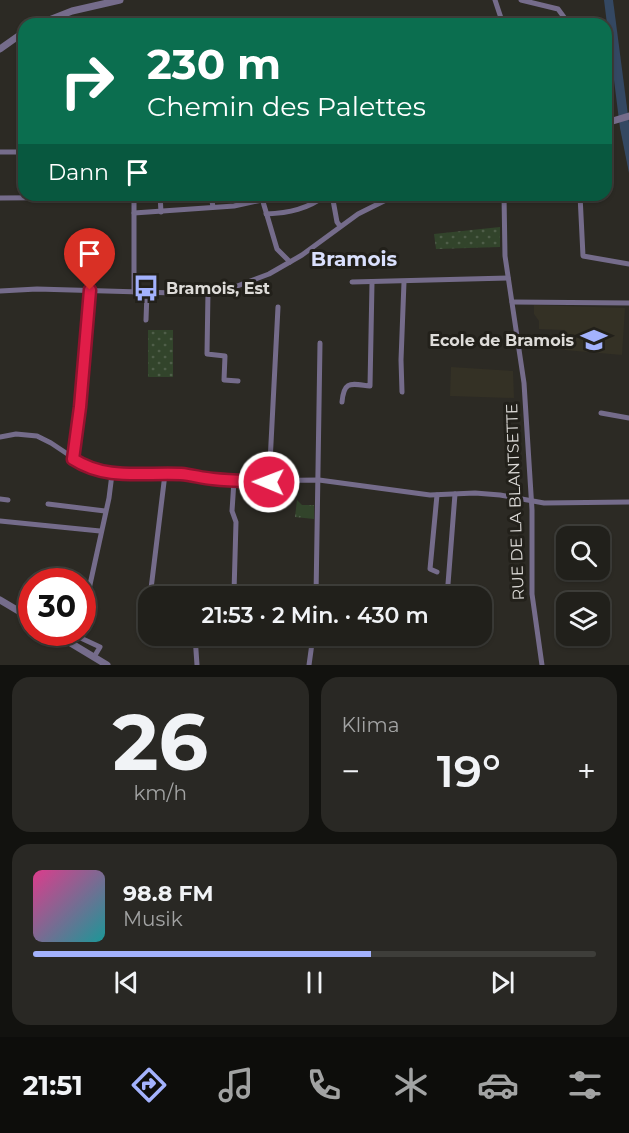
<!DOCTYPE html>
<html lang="de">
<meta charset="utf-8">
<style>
body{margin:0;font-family:Montserrat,sans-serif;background:#292824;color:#f1f3f6;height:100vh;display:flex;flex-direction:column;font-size:22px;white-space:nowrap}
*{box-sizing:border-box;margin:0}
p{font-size:20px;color:#a2a3a3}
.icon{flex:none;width:33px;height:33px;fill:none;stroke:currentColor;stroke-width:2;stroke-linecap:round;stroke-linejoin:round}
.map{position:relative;height:665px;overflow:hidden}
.side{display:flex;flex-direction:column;gap:12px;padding:12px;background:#12120f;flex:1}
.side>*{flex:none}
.banner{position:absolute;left:18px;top:18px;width:594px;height:183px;border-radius:18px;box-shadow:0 2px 4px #0004,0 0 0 2px #3e3e3a;background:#0b6e4f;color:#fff;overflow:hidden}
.tools{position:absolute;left:556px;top:526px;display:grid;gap:12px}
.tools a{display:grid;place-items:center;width:54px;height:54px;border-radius:12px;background:#21201b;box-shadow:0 2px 4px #0004,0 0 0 2px #3e3e3a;font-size:30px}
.speed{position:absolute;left:18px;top:568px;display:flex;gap:12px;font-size:30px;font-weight:700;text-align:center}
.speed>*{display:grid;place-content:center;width:78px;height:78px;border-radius:50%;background:#21201b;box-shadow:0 2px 4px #0004,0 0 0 2px #3e3e3a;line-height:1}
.speed .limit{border:9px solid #d22;background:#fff;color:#111}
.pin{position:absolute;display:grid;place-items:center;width:51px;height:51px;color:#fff;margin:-62px -26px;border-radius:50% 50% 50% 0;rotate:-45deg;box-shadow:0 0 6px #0007}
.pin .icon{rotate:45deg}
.me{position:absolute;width:66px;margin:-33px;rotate:271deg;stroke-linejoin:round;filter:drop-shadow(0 0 4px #0008)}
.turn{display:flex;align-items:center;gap:21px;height:126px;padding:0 30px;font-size:27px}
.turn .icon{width:78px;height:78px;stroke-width:2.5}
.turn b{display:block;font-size:42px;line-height:51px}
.then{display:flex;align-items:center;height:57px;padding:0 30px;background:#0003;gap:12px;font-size:22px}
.big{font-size:45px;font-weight:600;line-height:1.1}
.side .widget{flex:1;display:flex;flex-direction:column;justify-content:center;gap:9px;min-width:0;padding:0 21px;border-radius:18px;background:#292824}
.side .dial{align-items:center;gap:0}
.dial b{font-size:78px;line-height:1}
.song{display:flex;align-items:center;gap:18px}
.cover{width:72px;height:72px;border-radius:9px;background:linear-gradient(135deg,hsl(330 70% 55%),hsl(180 70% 35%))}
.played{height:6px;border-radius:3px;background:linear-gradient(90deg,#a3b2fd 60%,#3e3e3a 60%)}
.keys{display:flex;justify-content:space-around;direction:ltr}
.heat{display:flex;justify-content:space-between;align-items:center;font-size:33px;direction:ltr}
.side .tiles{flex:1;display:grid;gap:12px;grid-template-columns:1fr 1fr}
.widget:last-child{grid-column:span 2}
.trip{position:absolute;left:138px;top:586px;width:354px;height:60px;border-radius:18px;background:#21201b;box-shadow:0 2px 4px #0004,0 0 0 2px #3e3e3a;font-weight:600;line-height:60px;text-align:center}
.tab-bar{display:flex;height:96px;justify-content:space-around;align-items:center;background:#0d0d0b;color:#a2a3a3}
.tab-bar .icon{width:42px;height:42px}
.tab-bar .on{color:#a3b2fd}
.tab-bar b{font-size:27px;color:#f1f3f6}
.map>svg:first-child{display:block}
.built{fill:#343125}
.grass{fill:url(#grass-dots)}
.park{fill:url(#park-tufts)}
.water{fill:#344862}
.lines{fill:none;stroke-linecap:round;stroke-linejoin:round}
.minor{stroke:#756c8b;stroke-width:5}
.tertiary{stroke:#756c8b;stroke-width:7}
.route-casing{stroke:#92132f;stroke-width:15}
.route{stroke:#e11d48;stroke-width:10}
.labels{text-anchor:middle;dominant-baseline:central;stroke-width:6;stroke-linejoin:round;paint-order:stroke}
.poi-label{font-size:16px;font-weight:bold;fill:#dedcd9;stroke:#22201a;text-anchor:start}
.street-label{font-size:16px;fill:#dedcd9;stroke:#22201a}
.quarter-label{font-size:20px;font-weight:bold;fill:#dae0fd;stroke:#22201a}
</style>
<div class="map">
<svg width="629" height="665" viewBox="0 0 629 665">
<defs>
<pattern id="grass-dots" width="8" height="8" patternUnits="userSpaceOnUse" patternTransform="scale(1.5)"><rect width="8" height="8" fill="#32442b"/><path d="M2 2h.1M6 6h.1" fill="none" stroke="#4f5e49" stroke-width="1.8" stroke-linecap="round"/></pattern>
<pattern id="park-tufts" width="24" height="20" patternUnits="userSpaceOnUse" patternTransform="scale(1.5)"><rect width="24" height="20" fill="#32442b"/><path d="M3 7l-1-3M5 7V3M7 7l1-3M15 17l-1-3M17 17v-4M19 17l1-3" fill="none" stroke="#4f5e49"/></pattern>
</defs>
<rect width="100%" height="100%" fill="#2c2a24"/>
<g class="built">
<polygon points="534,305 625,308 622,355 565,350 565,330 539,329 539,321 534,314"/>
<polygon points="451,367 513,371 514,398 450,396"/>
</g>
<g class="grass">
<polygon points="500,227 500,247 436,249 434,234"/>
<rect x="148" y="330" width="25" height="47"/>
</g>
<polygon class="park" points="297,500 302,505 314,505 314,519 295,517"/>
<polygon class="water" points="604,0 613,0 629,123 629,173 620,128"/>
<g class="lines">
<g class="minor">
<polyline points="495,0 503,24"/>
<polyline points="521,0 558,9 569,24"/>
<polyline points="0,152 24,152"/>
<polyline points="160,195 161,212"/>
<polyline points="211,195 213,207"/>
<polyline points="261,195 277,249 290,262"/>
<polyline points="504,195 505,256 524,383 532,510 532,594 542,665"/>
<polyline points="580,195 583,256 629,264"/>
<polyline points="0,198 134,197"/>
<polyline points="333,200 337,222 340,226"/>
<polyline points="134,213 234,206 262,200"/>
<path d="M266 214C289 213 308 209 326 195"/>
<polyline points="352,282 508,278"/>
<polyline points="0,291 37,289 175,293 232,288 269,274 302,255 358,214 396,195"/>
<polyline points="208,291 207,354 225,356 224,380 238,381"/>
<polyline points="134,292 134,195"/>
<polyline points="512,302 629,303"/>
<polyline points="146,320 147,292"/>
<polyline points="402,392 401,360 404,282"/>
<path d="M342 402C344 380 351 384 370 386L372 283"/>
<polyline points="601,413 629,418"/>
<polyline points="0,437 16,434 37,436 51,443 84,465 112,474 133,476 183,474 212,479 239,481 319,480 430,495 475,493 500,495 544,503 629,502"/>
<polyline points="73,459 80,407 90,290"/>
<polyline points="269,482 278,307"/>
<polyline points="437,495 430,569 437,572"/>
<polyline points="0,499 8,500"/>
<polyline points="48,504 105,511"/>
<polyline points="0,521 100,531"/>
<polyline points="32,592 25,593 22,604 32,609"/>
<polyline points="234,592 236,522 232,511 234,481"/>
<polyline points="82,595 83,595"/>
<polyline points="150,597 165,474"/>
<polyline points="316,597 320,343"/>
<polyline points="447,597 455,494"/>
<polyline points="84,612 109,498 112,474"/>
<polyline points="145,631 148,607"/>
<polyline points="70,633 100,647 94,657"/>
<polyline points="195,636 197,665"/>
<polyline points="309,665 313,636"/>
</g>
<g class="tertiary">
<polyline points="39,24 72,11 120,0"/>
<polyline points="0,49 24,32"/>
<polyline points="606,123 629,116"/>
<polyline points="0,600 32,619"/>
<polyline points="54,633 107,665"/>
</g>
</g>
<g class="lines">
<g class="route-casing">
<path id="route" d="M90 290 80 407 73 459C107 481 143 472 181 474 192 475 202 478 213 479 232 481 251 481 269 482"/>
</g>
<use href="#route" class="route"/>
</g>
<defs>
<g id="bus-bare" transform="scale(2.07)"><path d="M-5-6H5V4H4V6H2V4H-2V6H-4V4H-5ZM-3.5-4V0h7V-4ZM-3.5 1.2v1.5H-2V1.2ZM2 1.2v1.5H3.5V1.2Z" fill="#a3b2fd" stroke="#22201a" stroke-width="2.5" paint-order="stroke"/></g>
<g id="school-bare" transform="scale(2.07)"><path d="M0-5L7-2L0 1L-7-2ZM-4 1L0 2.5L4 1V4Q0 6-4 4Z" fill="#a3b2fd" stroke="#22201a" stroke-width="2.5" paint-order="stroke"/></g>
</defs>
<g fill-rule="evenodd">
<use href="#bus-bare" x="146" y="288"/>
<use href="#school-bare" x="594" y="340"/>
</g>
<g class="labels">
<g class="poi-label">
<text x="166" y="288">Bramois, Est</text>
<text x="574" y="340" text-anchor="end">Ecole de Bramois</text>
</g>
<g class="street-label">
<text transform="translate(515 502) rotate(-92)">RUE DE LA BLANTSETTE</text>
</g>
<g class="quarter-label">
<text x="354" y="259">Bramois</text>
</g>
</g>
</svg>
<div class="tools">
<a><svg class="icon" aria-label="search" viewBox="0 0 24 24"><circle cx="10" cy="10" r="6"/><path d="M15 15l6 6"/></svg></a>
<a><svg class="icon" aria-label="layers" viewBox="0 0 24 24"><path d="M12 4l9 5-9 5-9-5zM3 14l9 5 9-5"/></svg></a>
</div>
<div class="speed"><div class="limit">30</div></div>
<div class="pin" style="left:90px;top:290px;background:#d93025"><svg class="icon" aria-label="arrive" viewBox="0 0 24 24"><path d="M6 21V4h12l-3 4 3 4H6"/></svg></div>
<svg class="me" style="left:269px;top:482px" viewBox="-20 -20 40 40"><circle r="17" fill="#e11d48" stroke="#fff" stroke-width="3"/><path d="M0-11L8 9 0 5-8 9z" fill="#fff"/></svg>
<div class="trip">21:53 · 2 Min. · 430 m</div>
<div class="banner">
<div class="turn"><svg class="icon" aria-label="right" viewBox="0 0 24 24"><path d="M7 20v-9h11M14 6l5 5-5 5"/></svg><div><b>230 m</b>Chemin des Palettes</div></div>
<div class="then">Dann<svg class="icon" aria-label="arrive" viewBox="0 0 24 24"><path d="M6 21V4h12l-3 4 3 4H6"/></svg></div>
</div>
</div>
<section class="side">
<div class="tiles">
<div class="widget dial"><b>26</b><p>km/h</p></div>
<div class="widget"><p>Klima</p>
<div class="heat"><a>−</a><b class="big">19°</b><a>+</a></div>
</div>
<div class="widget">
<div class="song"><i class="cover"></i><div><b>98.8 FM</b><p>Musik</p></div></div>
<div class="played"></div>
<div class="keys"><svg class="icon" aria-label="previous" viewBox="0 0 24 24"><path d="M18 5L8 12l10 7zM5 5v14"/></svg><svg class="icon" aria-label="pause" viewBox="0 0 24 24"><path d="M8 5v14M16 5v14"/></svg><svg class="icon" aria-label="next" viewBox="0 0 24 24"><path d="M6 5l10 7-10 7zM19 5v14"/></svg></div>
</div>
</div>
</section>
<nav class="tab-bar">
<b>21:51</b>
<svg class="icon on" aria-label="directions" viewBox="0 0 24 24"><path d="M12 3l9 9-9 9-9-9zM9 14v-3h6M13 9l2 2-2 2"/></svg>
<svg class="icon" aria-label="music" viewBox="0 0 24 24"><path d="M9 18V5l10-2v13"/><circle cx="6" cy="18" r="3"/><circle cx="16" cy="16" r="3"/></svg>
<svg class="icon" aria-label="phone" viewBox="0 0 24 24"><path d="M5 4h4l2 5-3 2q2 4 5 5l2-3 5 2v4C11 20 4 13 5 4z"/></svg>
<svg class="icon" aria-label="climate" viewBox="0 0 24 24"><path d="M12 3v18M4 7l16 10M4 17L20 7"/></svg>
<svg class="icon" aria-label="car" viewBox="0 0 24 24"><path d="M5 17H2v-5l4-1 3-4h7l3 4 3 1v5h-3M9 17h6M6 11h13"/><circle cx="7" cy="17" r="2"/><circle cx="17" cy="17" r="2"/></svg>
<svg class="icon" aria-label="filters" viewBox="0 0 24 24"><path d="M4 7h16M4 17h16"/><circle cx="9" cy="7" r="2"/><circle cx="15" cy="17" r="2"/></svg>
</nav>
